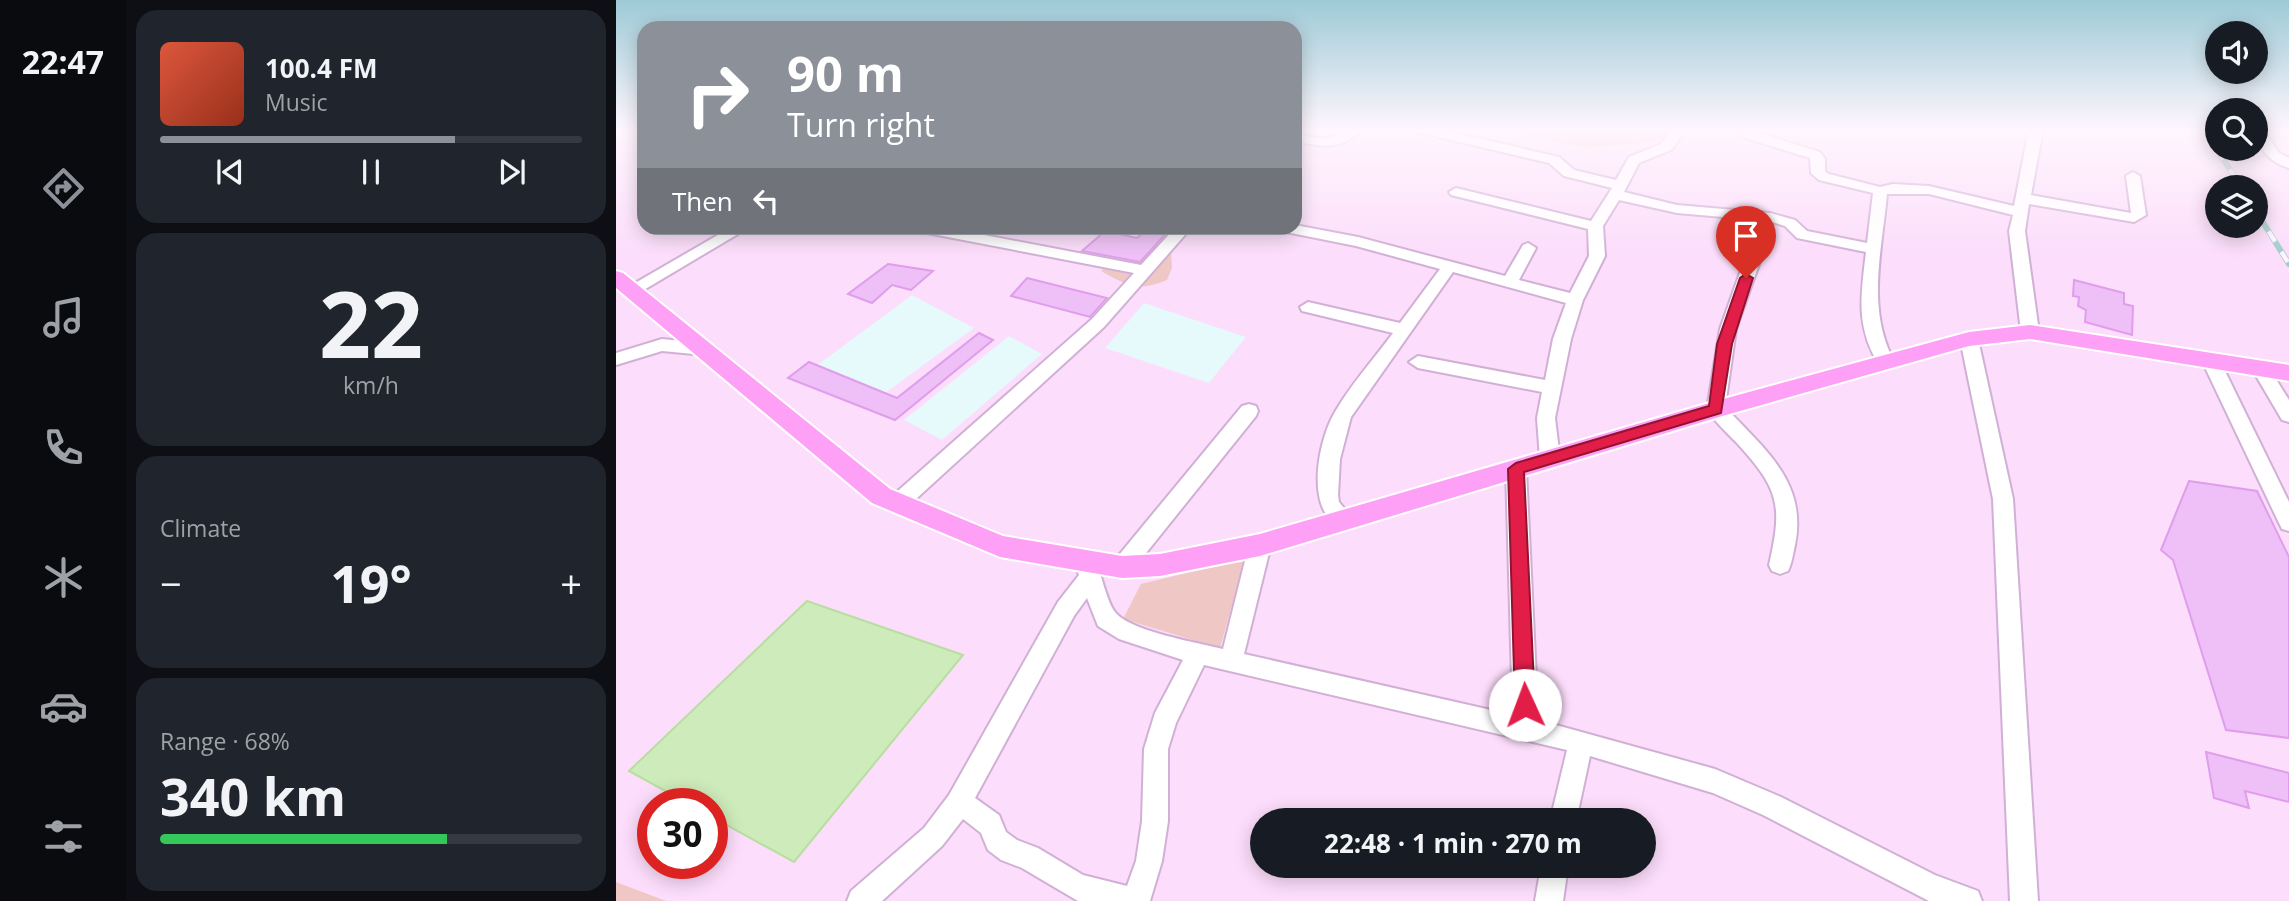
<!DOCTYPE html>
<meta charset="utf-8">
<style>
body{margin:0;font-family:"Open Sans",sans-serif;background:#20242c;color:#f1f3f6;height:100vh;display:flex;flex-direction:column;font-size:26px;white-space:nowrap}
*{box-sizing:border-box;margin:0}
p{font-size:23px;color:#9ea1a6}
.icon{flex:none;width:38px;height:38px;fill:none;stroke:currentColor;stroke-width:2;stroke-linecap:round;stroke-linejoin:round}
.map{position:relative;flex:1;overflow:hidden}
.details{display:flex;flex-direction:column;gap:10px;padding:10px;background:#0d0f14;width:490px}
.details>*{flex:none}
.banner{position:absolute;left:21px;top:21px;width:665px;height:214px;border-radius:21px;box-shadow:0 4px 18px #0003;background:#8c9099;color:#fff;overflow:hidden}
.controls{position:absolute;left:1589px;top:21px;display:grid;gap:14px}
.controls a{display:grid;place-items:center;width:63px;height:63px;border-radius:50%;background:#171b24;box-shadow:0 4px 18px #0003;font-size:35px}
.speed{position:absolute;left:21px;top:788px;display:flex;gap:14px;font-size:35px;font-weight:700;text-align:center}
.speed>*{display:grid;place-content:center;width:91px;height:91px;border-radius:50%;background:#171b24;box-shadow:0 4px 18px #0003;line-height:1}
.speed .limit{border:10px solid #d22;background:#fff;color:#111}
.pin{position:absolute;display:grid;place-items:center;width:60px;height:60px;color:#fff;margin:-72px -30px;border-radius:50% 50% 50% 0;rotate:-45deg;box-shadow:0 0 7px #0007}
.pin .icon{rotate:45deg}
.me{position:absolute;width:77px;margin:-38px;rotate:358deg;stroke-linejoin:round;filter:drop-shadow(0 0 5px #0008)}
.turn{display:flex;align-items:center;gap:24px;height:147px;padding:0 35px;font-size:32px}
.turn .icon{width:91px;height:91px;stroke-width:2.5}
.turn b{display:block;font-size:49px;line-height:60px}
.then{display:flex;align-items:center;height:66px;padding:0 35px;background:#0003;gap:14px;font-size:26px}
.big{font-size:52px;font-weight:700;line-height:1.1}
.details .widget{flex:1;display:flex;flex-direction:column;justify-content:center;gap:10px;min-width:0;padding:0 24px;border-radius:21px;background:#20242c}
.details .dial{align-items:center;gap:0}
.dial b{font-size:91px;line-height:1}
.song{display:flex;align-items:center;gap:21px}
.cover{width:84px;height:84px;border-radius:10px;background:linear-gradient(135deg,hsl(10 70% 55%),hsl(10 70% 35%))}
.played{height:7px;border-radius:4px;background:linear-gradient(90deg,#8c9099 70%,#363941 70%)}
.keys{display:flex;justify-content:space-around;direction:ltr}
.heat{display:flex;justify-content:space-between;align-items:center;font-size:38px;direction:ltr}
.charge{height:10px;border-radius:5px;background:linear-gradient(90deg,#34c759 68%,#363941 0)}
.trip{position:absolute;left:634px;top:808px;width:406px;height:70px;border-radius:35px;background:#171b24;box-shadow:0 4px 18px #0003;font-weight:700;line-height:70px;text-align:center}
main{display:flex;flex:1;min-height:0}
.tabs{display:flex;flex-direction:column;width:126px;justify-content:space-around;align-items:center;background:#090b0e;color:#9ea1a6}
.tabs .icon{width:49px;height:49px}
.tabs .current{color:#8c9099}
.tabs b{font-size:32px;color:#f1f3f6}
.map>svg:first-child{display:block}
.residential{fill:#fcddfb;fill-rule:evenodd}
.education{fill:#e6f9fb}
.green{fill:#efc8c6}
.water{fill:#ceebbb;stroke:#b8dea0;stroke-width:2}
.building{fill:#efbff7;stroke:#df9deb;stroke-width:2}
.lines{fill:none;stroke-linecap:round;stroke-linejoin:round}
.minor-casing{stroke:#d1b0d5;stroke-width:4}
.major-casing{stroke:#fff;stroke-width:4}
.minor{fill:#fff;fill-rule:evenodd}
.major{fill:#ffa0f7;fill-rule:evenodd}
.rail-casing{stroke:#a5cbcb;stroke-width:6}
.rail{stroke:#fff2fe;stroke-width:4.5;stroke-dasharray:12;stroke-linecap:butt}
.route{fill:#e11d48;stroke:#92132f;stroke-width:2}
</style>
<main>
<nav class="tabs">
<b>22:47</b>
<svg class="icon current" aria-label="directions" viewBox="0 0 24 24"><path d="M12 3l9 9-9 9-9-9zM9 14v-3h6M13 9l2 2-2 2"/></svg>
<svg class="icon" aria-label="music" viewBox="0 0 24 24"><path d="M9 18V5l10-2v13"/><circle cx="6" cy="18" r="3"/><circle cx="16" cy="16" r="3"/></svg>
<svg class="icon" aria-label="phone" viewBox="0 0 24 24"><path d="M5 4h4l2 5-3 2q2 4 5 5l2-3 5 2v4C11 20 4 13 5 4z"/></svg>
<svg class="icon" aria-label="climate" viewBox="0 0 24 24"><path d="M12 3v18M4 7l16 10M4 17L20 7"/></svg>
<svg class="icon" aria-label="car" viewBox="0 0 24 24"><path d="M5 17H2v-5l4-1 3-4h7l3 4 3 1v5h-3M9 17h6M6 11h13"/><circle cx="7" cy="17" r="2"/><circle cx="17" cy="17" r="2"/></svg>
<svg class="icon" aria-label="filters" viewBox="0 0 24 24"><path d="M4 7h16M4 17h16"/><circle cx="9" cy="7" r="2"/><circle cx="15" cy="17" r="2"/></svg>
</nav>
<section class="details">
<div class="widget">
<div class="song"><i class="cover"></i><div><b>100.4 FM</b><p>Music</p></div></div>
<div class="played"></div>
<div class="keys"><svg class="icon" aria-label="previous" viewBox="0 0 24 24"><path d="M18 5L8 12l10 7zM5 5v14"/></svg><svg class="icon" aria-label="pause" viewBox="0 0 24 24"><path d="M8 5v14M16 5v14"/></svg><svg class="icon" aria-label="next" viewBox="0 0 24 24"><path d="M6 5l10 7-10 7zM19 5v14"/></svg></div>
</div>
<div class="widget dial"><b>22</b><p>km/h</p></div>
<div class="widget"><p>Climate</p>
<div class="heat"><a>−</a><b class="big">19°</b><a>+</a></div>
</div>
<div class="widget"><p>Range · 68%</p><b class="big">340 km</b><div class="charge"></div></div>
</section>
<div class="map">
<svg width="1673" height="901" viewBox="0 0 1673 901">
<rect width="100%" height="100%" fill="#feeafd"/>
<path class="residential" d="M0 129H28V228H679V129H1601V149H1640V129H1673V901H0ZM1601 187H1640V226H1601ZM37 803H96V863H37ZM646 821H1027V866H646Z"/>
<g class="education">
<polygon points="296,295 358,328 261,399 200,366"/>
<polygon points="528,303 630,337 593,383 489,348"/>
<polygon points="393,336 426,354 326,440 288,420"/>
</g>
<g class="green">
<polygon points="886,129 1060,129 1055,140 970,148"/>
<path d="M534 241 555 252 556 268 551 280C522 292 512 286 485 271L517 248Z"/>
<polygon points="629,559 604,648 507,619 525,584"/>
<polygon points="0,882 50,901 0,901"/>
</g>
<polygon class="water" points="191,601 347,655 178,862 96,817 96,803 71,803 13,771"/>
<g class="building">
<polygon points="532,228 555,228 524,262 466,251 489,231 521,238"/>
<polygon points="272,264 317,271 295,290 276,285 256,303 232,294"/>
<polygon points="411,278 491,298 474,317 395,296"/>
<polygon points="1458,280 1508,293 1508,304 1517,306 1516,335 1469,322 1470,310 1462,306 1463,297 1457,296"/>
<polygon points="363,333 377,340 279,420 172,378 193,362 281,398"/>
<polygon points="1573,481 1641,491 1673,557 1673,738 1610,730 1557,560 1545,550"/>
<polygon points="1590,752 1673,773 1673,802 1629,791 1633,808 1598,798"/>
</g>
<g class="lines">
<g class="minor-casing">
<g id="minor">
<path d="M731 129H746C727 151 705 147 679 141V133C699 138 714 143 731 129Z"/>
<path d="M799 129H822L943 157 958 170 1000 180 1013 157 1045 144 1057 129H1071L1055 150 1023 163 1008 192 1061 205 1154 213 1179 220 1191 231 1251 243 1257 193 1203 180 1195 173 1194 158 1129 138 1124 129H1138L1139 132 1204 152 1209 159V171L1213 174 1264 187 1277 184 1313 186 1398 206 1413 129H1427L1415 195 1515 213 1510 176 1517 172 1524 176 1530 215 1518 222 1413 204 1409 231 1423 332 1414 338 1405 332 1393 231 1397 215 1313 194H1271C1266 250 1250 309 1278 361L1269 367 1263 365C1239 326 1245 295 1250 252L1181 238 1169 226 1153 221 1061 213 1003 200 987 226 989 256 967 300 955 339 939 418 944 459 941 464 934 466 927 464 924 459 921 418 926 392 802 368 793 362 802 356 929 380 937 339 950 303 837 272 735 417 724 459 722 495 723 502 738 520 735 526 728 528C687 515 702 440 719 412 735 384 758 359 777 333L686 311 684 307 692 302 784 323 824 269 740 246 665 231 663 228H679V225L742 237 889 276 907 245 912 243 920 248 903 280 954 293 973 256 972 229 835 195 833 192 840 188 975 221 996 188 948 176 933 163 801 132Z"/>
<path d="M1640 129H1647L1663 153 1673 158V168C1655 163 1640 148 1640 129Z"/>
<polygon points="114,228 132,228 21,294 15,295 7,290"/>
<polygon points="304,228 332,228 525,265 559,228 575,228 488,327 289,509 282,511 275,509 272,503 275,497 476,319 518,273 311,233"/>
<path d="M1139 248 1147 253 1120 329 1109 407C1148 449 1192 482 1179 545 1177 554 1176 563 1172 571L1164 574 1156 571 1153 565C1167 504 1163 489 1120 442 1110 432 1098 421 1091 409L1104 329 1131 253Z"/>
<polygon points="1353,333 1362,339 1397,499 1422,901 1394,901 1377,499 1344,339"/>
<polygon points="46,339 88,343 97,349 88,355 46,351 0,365 0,353"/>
<polygon points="1595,355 1604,361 1673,502 1673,531 1666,529 1663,523 1586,361"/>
<polygon points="1645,363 1651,365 1673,400 1673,422 1666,420 1636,369"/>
<polygon points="633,404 640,406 642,411 640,416 514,573 506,576 498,573 495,567 498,561 626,406"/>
<path d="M900 462 907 464 910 469 922 720 1099 769 1165 797 1319 875 1362 891 1366 901H1313L1147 815 1097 793 974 756 960 821H934L951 750 588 665 560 723 552 749V821L546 861 534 901H462L406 868 385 860 372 850 365 833 347 819 326 846 266 901H231L235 891 308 828 333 795 442 602 463 575 458 561 461 555 469 552 477 555 480 561C485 574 491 602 499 612 513 631 583 643 607 649L633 545 637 539 644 536 651 539 655 545 628 654 897 715 890 469 893 464ZM471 598 482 626 503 639 567 660 539 713 528 749 526 821 520 861 511 886 467 875 422 848 401 840 390 832 383 815 359 798 458 616Z"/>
<polygon points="925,866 952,866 947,901 919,901"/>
</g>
</g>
<g class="major-casing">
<polygon id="major" points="0,271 7,273 274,489 387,536 506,556 544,554 644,534 1100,401 1353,332 1414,325 1673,365 1673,381 1414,339 1353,346 1103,417 644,556 544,576 506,578 384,557 256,503 0,288"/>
</g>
<use href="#minor" class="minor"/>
<use href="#major" class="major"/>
<g class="rail-casing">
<g id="rail">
<polyline points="1588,129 1625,187"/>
<polyline points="1640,211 1673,264"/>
</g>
</g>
<use href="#rail" class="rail"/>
</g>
<linearGradient id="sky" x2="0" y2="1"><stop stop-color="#9dcad6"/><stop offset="0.51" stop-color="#fff6fe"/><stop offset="1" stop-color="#fff6fe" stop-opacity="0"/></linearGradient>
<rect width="1673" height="255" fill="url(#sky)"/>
<polygon class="route" points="1130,274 1137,278 1116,344 1105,413 908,472 919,705 916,711 909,714 902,711 899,705 892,469 900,463 1093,406 1101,344 1124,278"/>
</svg>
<div class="controls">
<a><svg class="icon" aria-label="sound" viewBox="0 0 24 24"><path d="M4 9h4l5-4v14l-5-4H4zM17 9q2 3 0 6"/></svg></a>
<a><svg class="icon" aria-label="search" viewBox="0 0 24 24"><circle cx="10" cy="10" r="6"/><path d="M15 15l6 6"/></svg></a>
<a><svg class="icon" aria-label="layers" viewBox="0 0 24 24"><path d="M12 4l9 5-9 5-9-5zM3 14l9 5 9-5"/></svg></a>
</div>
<div class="speed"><div class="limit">30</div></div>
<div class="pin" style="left:1130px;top:278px;background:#d93025"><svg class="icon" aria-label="arrive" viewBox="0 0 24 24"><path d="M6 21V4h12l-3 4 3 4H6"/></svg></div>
<svg class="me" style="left:909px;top:705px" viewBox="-20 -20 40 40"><circle r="19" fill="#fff"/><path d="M0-13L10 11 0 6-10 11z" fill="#e11d48"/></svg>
<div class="trip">22:48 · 1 min · 270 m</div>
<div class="banner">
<div class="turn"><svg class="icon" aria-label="right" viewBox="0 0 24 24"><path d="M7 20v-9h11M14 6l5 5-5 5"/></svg><div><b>90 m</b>Turn right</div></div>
<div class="then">Then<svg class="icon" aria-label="left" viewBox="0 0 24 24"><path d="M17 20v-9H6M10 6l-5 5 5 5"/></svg></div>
</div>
</div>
</main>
